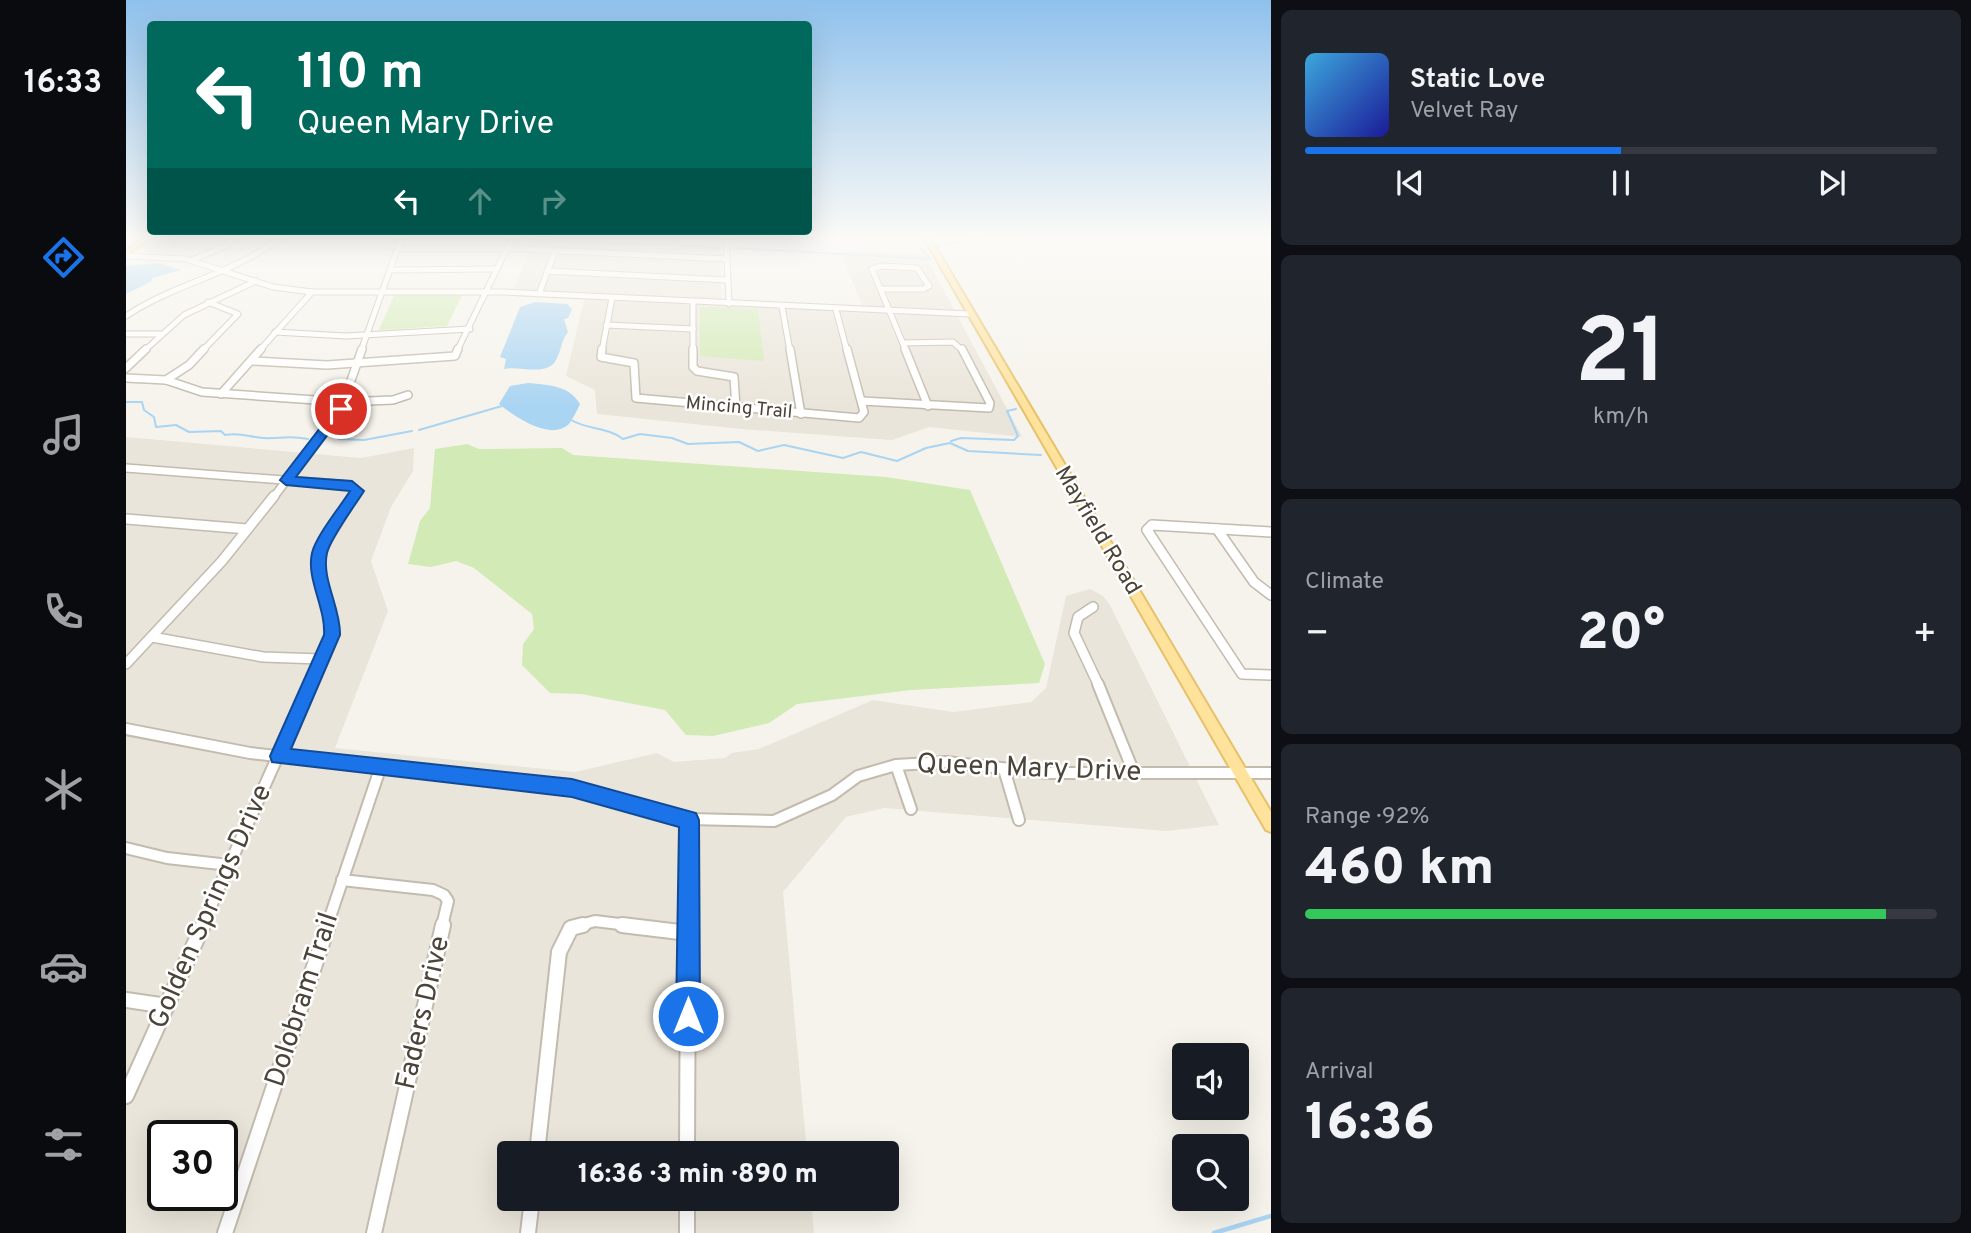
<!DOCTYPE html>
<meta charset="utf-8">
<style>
body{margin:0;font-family:Overpass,sans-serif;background:#20242c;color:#f1f3f6;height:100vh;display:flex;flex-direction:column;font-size:26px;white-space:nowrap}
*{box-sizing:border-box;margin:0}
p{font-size:23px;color:#9ea1a6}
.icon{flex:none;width:38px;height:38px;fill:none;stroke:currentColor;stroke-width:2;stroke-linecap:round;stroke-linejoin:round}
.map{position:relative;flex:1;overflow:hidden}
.side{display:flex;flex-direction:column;gap:10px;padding:10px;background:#0d0f14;width:700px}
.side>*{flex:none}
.hud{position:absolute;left:21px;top:21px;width:665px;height:214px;border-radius:7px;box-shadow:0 7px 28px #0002;background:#00695c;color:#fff;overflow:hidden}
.controls{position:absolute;left:1046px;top:1043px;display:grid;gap:14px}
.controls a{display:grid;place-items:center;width:77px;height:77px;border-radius:7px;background:#171b24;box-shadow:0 7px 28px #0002;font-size:35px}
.speed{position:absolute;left:21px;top:1120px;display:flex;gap:14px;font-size:35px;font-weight:700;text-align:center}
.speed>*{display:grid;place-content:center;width:91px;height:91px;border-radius:50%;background:#171b24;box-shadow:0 7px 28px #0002;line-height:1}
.speed .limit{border:4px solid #111;border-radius:10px;background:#fff;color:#111}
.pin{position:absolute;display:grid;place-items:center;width:60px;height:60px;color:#fff;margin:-30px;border:4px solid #fff;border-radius:50%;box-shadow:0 2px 7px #0007}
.me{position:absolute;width:77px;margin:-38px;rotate:0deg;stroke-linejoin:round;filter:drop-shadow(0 0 5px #0008)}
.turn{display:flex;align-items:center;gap:24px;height:147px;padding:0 35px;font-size:32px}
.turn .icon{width:91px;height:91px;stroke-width:2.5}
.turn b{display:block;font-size:49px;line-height:60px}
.lanes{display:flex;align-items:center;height:66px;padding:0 35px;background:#0003;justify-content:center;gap:35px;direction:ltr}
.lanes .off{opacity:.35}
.big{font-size:52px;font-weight:800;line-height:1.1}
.side .widget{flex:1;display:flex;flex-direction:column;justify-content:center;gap:10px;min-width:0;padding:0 24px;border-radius:10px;background:#20242c}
.side .dial{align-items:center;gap:0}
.dial b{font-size:91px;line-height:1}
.song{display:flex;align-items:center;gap:21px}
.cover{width:84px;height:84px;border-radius:10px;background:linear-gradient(135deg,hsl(200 70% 55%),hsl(240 70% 35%))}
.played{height:7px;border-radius:4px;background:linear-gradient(90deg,#1a73e8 50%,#363941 50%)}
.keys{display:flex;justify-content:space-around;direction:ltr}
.heat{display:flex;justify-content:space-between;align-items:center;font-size:38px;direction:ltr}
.charge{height:10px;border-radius:5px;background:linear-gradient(90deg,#34c759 92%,#363941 0)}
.trip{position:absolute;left:371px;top:1141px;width:402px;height:70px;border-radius:7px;background:#171b24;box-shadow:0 7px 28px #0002;font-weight:800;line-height:70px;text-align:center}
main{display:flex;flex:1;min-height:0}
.tab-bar{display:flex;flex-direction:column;width:126px;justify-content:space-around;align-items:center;background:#090b0e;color:#9ea1a6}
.tab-bar .icon{width:49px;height:49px}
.tab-bar .active{color:#1a73e8}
.tab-bar b{font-size:32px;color:#f1f3f6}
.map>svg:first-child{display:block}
.residential{fill:#eae5da;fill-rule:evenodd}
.green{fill:#d2eab5}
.water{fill:#a9d4f2}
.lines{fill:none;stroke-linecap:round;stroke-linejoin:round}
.stream-far1{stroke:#a9d4f2;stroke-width:2}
.stream{stroke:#a9d4f2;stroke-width:4.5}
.minor-far4-casing{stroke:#c2bbae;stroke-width:7}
.minor-far3-casing{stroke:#c2bbae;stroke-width:10}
.minor-far2-casing{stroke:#c2bbae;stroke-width:12}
.minor-far1-casing{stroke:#c2bbae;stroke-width:14}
.minor-casing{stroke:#c2bbae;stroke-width:18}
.major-casing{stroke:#e6c16a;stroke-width:4}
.minor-far4{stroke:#fff;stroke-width:5}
.minor-far3{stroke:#fff;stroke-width:7}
.minor-far2{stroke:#fff;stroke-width:9}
.minor-far1{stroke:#fff;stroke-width:10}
.minor{stroke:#fff;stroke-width:14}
.major{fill:#ffe39c;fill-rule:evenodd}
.route{fill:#1a73e8;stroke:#114b97;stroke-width:2}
.labels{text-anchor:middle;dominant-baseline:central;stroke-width:5;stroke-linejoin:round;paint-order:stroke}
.far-street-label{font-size:19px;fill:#4b4439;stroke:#fff}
.street-label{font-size:23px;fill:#4b4439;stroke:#fff}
.near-street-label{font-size:28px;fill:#4b4439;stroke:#fff}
</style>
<main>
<nav class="tab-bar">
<b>16:33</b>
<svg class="icon active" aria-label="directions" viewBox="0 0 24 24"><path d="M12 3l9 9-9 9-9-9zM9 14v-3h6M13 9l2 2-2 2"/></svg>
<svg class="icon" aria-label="music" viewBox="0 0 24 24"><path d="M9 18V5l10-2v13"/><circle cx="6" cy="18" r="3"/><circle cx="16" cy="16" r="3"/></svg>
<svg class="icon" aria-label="phone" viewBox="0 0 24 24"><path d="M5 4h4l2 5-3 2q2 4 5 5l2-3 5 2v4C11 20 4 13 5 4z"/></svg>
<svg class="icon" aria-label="climate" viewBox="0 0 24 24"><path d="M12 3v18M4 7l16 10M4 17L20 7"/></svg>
<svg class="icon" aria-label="car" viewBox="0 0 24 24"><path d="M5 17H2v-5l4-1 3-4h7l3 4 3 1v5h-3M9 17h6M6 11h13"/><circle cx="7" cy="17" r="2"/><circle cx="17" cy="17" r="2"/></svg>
<svg class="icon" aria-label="filters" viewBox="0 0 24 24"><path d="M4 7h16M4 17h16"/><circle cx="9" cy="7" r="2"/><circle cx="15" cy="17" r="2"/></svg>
</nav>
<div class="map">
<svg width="1145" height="1233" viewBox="0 0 1145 1233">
<rect width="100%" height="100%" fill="#f6f3ec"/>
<g class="residential">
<polygon points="407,241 594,248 595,300 737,307 714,250 799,255 896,437 803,427 766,440 615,429 471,414 469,390 440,376 458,300 385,296"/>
<path d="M0 437 235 458 288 448 287 471 265 507 245 561 262 611 209 748 449 772 531 753 548 762 599 758 606 753 633 749 747 700 827 712 905 702 920 688 940 596 964 589 977 596 984 605 1093 825 1040 831 758 808 720 817 657 892 681 1153H383V1199H685L688 1233H0ZM37 1136H96V1195H37Z"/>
</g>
<g class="green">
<polygon points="268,295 336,295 321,326 253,330"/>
<polygon points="574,307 632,309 638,361 574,356"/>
<polygon points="341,444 353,449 436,448 447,455 760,477 844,490 919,664 913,683 785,690 671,704 643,723 587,736 560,735 539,710 455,694 424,693 396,665 397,644 408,629 406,614 348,568 330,561 305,567 282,564 294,521 304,508 309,449"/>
</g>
<g class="water">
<polygon points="32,263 56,270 26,278 26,281 0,294 0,266"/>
<path d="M409 302 441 304 446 309 442 318 438 319 442 332C435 341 436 348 431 358 423 378 394 365 378 369L380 359 374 357 394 307Z"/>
<path d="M402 383C422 385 443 385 454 404 451 410 447 419 443 424 424 442 388 416 373 404L384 386Z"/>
</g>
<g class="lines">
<g class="stream-far1">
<polyline points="409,240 593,247"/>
<polyline points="819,245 865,236"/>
<polyline points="608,248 804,259 795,248"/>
<path d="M0 402H16L18 410 28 417 30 427 50 425 63 432 95 431 99 435C114 432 123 437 137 438 155 439 162 435 182 439"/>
<path d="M445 420C462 430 482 427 497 439L514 434 546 438 562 444 613 442 632 451 658 445 717 458 735 452 771 461 800 448 824 443 842 451 915 455"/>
<polyline points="293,430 376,406"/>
<polyline points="213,439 238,440 286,431"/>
<polyline points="825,441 835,438 888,440 892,436 881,411 890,409"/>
</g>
<polyline class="stream" points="1088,1233 1145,1216"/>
<g class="minor-far4-casing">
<g id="minor-far4">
<polyline points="600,236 603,304"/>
<polyline points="272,249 401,249 600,259"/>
<polyline points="0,256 60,259 147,287 186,292 378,292 844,314"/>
<polyline points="66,260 99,246 112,236"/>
<polyline points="265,270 371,269"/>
<polyline points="421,271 601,280"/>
<polyline points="755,289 797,289 803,286 791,268 756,266 746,269 780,351"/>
<polyline points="413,294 429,251"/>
<polyline points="567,302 567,351"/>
<polyline points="656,307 664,351"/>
<polyline points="710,310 721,351"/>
<path d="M0 316C49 283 110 274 156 236"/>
<polyline points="480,325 567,329"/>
<polyline points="149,332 220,336 344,329"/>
<polyline points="0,334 36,334"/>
<polyline points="777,343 827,342 837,351"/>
<polyline points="18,351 58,315 130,281"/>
<polyline points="76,351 112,314 82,302"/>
<polyline points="133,351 186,292"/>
<polyline points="235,351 276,236"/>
<polyline points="331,351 387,236"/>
<polyline points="476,351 486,298"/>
</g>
</g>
<g class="minor-far3-casing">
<g id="minor-far3">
<polyline points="476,349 475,357 508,363 510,398 733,418 738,412 721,349"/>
<polyline points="567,349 567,367 571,371 608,377 610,408"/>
<polyline points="664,349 675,414"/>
<polyline points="779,349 802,406"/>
<polyline points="126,361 201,365 329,356 332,349"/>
<polyline points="0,368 20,349"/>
<polyline points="0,378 40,380 76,392 218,402 267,400 282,395"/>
<polyline points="40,380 63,365 78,349"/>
<polyline points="95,394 135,349"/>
<polyline points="736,401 863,408 864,403 836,349"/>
<polyline points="0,468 223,485 231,491 227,498"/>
<polyline points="147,498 215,409 236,349"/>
</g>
</g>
<g class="minor-far2-casing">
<g id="minor-far2">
<polyline points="0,519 121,529"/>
<polyline points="1091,529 1128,582 1145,595"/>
<polyline points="1145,532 1026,525 1021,530 1116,674 1145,675"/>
<polyline points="967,607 952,617 948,633 973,686"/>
<polyline points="26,637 137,657 195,659"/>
<polyline points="0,664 96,561 148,496"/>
<polyline points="184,686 205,633 204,611 193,569 195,549 228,496"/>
</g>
</g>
<g class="minor-far1-casing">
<g id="minor-far1">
<polyline points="972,684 1008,773"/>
<polyline points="0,729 124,753 446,788 563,819 648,821 706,795 732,776 770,765 820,762 922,773 1145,773"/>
<polyline points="770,765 785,809"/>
<polyline points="878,769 893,820"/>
<polyline points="0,848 41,858 103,865"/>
<polyline points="216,880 307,890 318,895 322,901 316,926"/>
<polyline points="76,926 184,684"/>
<polyline points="201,926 255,766"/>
<polyline points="451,926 469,921 510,926"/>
<polyline points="562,926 563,819"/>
</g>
</g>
<g class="minor-casing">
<g id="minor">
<polyline points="496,925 562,933"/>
<polyline points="0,1000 41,1006"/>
<polyline points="0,1096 77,925"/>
<polyline points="411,1153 433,952 445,928 457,925"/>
<polyline points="561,1153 562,925"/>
<polyline points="561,1199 561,1233"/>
<polyline points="99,1233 202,925"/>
<polyline points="248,1233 317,925"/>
<polyline points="402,1233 406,1199"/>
</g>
</g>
<g class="major-casing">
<g id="major">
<polygon points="21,236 27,236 0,255 0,250"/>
<polygon points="797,236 803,236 1145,812 1145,832 1140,830"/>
</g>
</g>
<use href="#minor-far4" class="minor-far4"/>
<use href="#minor-far3" class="minor-far3"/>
<use href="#minor-far2" class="minor-far2"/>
<use href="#minor-far1" class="minor-far1"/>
<use href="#minor" class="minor"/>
<use href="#major" class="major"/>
</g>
<linearGradient id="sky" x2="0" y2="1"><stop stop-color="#8fc1ec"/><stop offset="0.58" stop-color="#fbfaf6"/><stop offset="1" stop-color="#fbfaf6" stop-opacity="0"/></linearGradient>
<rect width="1145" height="408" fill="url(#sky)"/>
<path class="route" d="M211 406 221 409 170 477 226 481 238 491C228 507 205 537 201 553 195 579 215 608 214 635L165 749 446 779 570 813 573 820 574 1016 570 1024 562 1028 553 1024 550 1016 553 827 446 797 146 762 144 756 198 635C200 608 180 579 186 553 190 536 214 507 224 491L160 485 154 480Z"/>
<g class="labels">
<g class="far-street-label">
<text transform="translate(613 408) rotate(5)">Mincing Trail</text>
</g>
<g class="street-label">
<text transform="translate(971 531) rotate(59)">Mayfield Road</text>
</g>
<g class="near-street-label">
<text transform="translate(903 769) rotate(2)">Queen Mary Drive</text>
<text transform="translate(85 907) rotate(-66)">Golden Springs Drive</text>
<text transform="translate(177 1000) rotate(-72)">Dolobram Trail</text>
<text transform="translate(298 1013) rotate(-77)">Faders Drive</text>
</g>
</g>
</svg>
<div class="controls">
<a><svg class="icon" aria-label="sound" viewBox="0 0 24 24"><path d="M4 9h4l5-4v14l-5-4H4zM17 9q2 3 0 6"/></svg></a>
<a><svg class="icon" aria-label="search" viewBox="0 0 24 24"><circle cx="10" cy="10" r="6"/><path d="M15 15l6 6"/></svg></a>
</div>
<div class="speed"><div class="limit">30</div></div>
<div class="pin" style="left:215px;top:409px;background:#d93025"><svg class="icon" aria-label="arrive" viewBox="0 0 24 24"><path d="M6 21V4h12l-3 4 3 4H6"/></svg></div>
<svg class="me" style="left:562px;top:1016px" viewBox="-20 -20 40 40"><circle r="17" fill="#1a73e8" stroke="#fff" stroke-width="3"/><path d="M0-11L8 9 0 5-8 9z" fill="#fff"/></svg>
<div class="trip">16:36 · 3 min · 890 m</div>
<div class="hud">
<div class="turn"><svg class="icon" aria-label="left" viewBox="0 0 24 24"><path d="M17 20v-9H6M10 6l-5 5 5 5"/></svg><div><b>110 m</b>Queen Mary Drive</div></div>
<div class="lanes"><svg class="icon" aria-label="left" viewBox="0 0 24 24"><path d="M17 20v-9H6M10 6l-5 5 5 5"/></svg><svg class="icon off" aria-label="ahead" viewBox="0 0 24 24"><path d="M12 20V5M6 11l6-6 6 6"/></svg><svg class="icon off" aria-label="right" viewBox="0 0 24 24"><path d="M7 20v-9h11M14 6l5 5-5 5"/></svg></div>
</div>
</div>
<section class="side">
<div class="widget">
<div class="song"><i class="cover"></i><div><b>Static Love</b><p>Velvet Ray</p></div></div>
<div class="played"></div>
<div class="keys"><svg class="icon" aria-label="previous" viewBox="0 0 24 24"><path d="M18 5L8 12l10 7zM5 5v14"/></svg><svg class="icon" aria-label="pause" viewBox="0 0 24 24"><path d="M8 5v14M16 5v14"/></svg><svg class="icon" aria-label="next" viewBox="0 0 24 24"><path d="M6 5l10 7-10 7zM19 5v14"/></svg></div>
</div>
<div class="widget dial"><b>21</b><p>km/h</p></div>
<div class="widget"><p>Climate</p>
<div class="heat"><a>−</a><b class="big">20°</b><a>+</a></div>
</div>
<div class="widget"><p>Range · 92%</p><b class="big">460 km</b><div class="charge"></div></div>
<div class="widget"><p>Arrival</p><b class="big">16:36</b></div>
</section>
</main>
